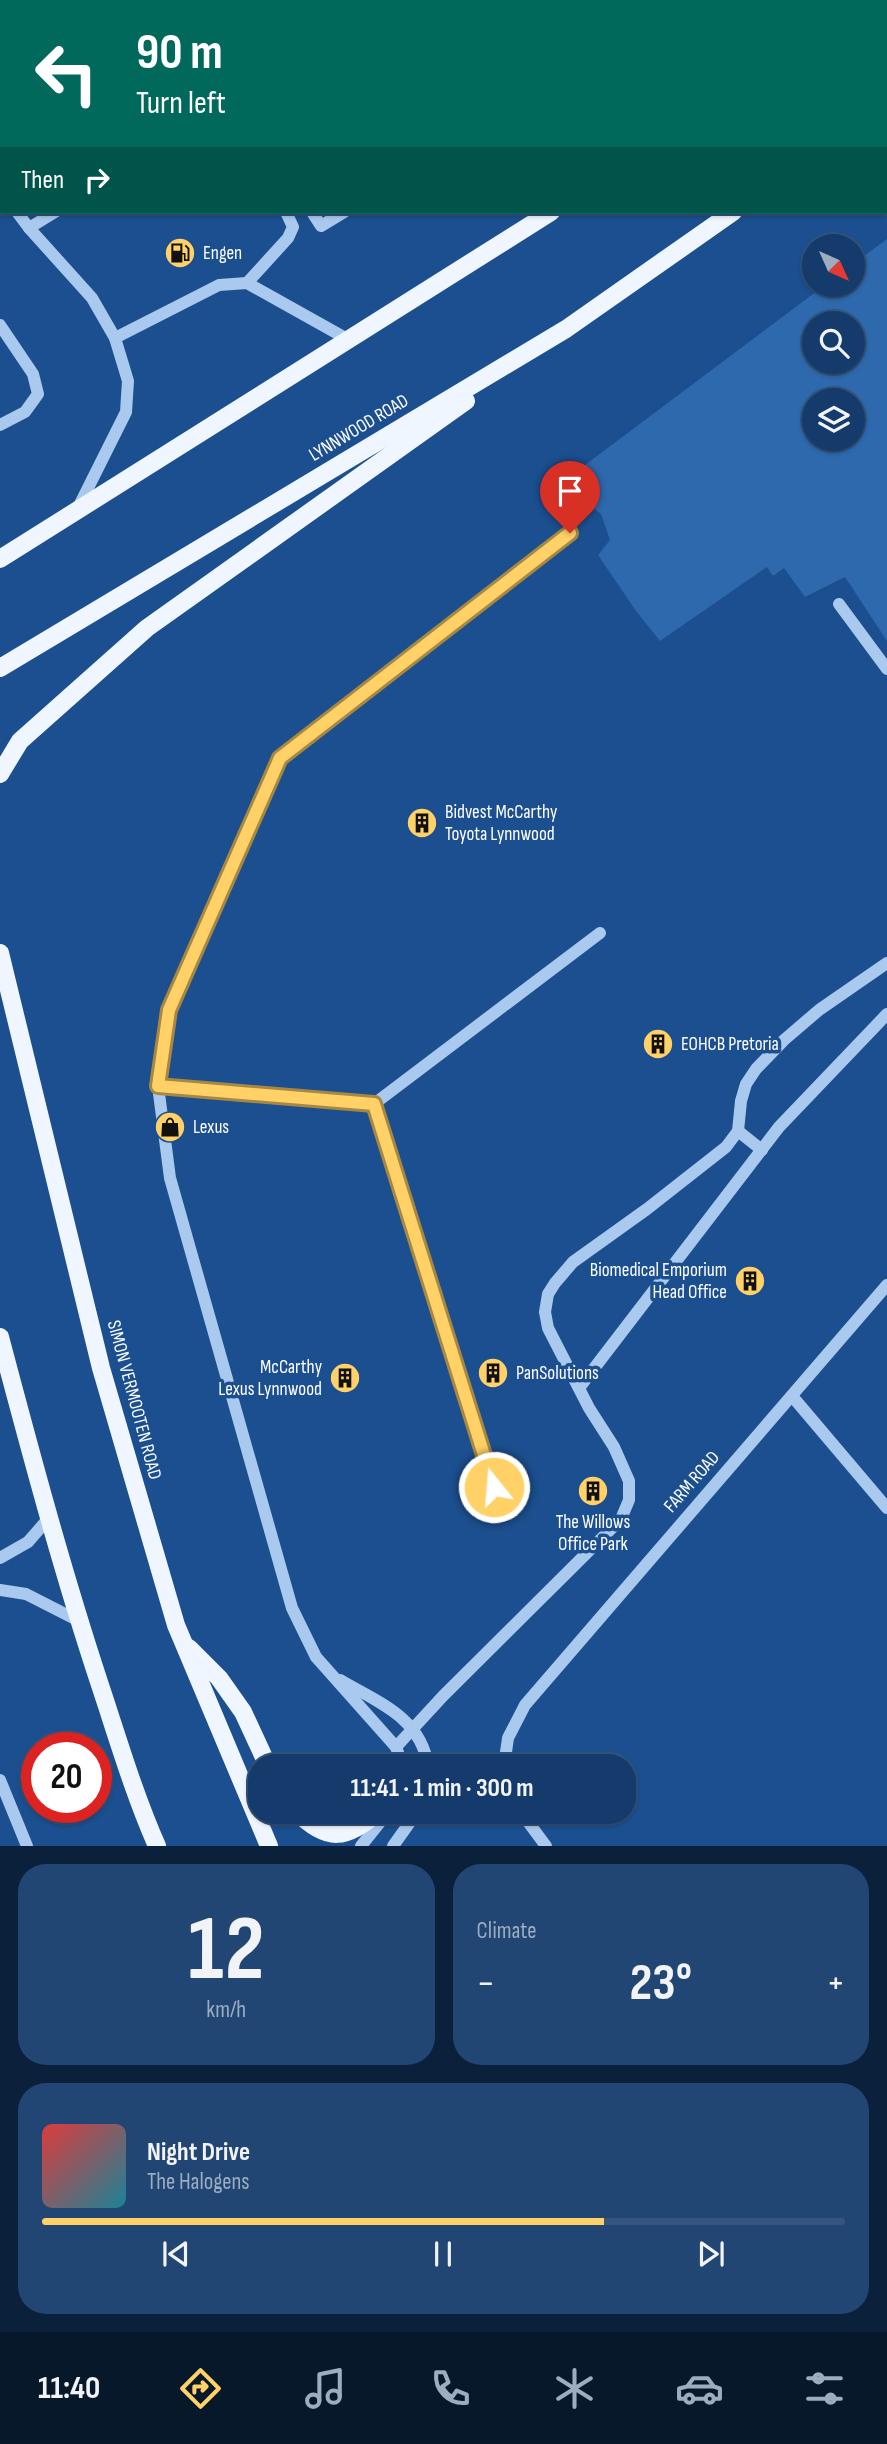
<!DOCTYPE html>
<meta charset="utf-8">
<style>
body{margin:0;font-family:"Sofia Sans Condensed",sans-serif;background:#214673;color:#f1f3f6;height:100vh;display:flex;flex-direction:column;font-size:26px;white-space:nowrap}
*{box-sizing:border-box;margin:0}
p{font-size:23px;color:#9dadc1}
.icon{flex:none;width:38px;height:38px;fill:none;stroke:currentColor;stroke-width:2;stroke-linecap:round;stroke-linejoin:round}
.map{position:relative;height:1846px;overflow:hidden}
.side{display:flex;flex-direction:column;gap:18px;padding:18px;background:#0b203b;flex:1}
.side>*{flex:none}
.guide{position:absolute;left:0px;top:0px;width:887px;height:214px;box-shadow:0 2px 5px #0004,0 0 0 2px #33557e;background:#00695c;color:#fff;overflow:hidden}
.needle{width:46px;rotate:135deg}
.fabs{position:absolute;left:802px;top:234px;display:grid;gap:14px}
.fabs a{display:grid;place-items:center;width:63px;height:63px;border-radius:50%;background:#143b6b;box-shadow:0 2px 5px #0004,0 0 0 2px #33557e;font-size:35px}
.speed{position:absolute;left:21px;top:1732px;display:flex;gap:14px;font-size:35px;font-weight:700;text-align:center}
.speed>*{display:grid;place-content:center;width:91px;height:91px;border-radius:50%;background:#143b6b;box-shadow:0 2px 5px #0004,0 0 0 2px #33557e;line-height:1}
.speed .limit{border:10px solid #d22;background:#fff;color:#111}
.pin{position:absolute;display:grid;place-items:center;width:60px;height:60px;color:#fff;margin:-72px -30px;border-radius:50% 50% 50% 0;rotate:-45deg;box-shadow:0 0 7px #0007}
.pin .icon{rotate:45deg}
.me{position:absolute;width:77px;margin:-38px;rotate:343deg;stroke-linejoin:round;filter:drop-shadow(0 0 5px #0008)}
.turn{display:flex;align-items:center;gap:24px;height:147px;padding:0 21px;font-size:32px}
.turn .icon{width:91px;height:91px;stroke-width:2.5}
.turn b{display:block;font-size:49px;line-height:60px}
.then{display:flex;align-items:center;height:66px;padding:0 21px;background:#0003;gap:14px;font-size:26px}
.big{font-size:52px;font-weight:700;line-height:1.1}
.side .card{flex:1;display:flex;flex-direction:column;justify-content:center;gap:10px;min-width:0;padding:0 24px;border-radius:28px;background:#214673}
.side .dial{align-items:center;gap:0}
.dial b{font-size:91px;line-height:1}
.song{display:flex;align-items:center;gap:21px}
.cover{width:84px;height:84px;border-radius:10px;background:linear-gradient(135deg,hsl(0 70% 55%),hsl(190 70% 35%))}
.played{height:7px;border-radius:4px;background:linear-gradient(90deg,#ffd166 70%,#33557e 70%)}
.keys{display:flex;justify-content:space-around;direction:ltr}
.heat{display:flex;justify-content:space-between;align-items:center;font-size:38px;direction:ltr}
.side .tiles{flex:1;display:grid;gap:18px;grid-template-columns:1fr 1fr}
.card:last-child{grid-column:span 2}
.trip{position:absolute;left:248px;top:1754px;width:388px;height:70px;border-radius:28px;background:#143b6b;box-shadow:0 2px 5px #0004,0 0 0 2px #33557e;font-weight:700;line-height:70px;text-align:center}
.menu{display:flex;height:112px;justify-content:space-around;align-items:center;background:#08182b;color:#9dadc1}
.menu .icon{width:49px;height:49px}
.menu .current{color:#ffd166}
.menu b{font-size:32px;color:#f1f3f6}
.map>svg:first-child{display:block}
.green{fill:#2e69ad;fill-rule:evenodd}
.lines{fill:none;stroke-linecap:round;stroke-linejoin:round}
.minor{stroke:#a9c9ee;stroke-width:12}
.major{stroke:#f0f6ff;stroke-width:18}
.route-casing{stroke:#a68842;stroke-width:18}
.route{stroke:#ffd166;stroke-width:12}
.labels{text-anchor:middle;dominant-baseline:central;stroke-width:7;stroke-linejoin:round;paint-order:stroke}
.poi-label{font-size:19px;fill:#fff;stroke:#1b4f8f;text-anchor:start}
.street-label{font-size:19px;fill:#fff;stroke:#1b4f8f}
</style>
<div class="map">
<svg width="887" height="1846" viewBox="0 0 887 1846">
<rect width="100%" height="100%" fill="#1b4f8f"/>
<path class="green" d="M887 239V641L845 577 805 597 784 568 773 576 767 567 660 641 636 611 598 555 610 540 601 514 581 498H544L565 480 825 285H852V265ZM814 324H852V362H814ZM814 401H852V439H814Z"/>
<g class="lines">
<g class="minor">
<polyline points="273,2 276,0"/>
<polyline points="696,2 699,0"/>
<polyline points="0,170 2,169"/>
<polyline points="0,187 2,189"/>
<polyline points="17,212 29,228 92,298 115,338 128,381 126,412 77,510"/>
<polyline points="312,212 321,226 344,212"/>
<polyline points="29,228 55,212"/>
<polyline points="247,283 288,238 293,227 286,212"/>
<polyline points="0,325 33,374 38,394 25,412 0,425"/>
<polyline points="115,338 219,285 247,283 349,340"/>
<polyline points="839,604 887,669"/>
<polyline points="158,1086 374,1104"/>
<polyline points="738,1131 762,1150"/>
<polyline points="579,1388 779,1127 887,1014"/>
<polyline points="792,1396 887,1508"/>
<polyline points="494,1487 374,1104 600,933"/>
<polyline points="0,1558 28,1542 48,1519"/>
<polyline points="0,1590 26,1594 79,1621"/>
<path d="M340 1680C377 1702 421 1717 428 1766"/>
<polyline points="396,1747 443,1696 621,1519 629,1500 629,1481 614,1447 589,1408 548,1328 545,1312 548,1294 555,1283 573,1262 647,1209 726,1147 738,1131 741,1101 746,1084 756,1069 784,1040 819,1010 887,963"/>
<polyline points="403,1766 396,1747 316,1657 292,1608 170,1178 158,1086 169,1010 280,758 571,533"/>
<polyline points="504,1766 508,1738 525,1705 887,1285"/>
<polyline points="0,1780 27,1846"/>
<polyline points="520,1811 546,1846"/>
<polyline points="361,1846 389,1811"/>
<polyline points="393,1846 418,1811"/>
</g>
<g class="major">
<polyline points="881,2 884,0"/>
<polyline points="886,104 887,103"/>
<polyline points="0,559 551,212"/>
<polyline points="0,668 566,329 733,212"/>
<polyline points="0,774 20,741 147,628 466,401"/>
<polyline points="0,953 101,1368 176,1625 269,1846"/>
<path d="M0 1337C31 1454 62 1570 100 1685 118 1739 134 1794 157 1846"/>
<polyline points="189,1648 219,1678 243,1712 268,1766"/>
<path d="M296 1811C327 1843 347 1840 379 1811"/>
</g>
</g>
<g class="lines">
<g class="route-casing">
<polyline id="route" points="494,1487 374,1104 158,1086 169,1010 280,758 570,533"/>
</g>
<use href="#route" class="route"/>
</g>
<defs>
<g id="fuel-disc" transform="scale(1.575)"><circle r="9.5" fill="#ffd166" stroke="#1b4f8f"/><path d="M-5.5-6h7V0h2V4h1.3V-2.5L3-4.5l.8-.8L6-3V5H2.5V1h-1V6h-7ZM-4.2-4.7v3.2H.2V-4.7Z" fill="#111"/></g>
<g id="building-disc" transform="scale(1.575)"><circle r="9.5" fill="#ffd166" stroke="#1b4f8f"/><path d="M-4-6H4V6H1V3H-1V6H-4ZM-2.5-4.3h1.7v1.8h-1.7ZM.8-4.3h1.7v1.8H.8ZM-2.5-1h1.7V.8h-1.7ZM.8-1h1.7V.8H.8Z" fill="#111"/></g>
<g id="shop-disc" transform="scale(1.575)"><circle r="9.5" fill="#ffd166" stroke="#1b4f8f"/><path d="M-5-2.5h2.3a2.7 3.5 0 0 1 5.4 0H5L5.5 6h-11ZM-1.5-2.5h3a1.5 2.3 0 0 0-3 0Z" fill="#111"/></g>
</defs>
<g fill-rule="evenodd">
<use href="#fuel-disc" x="180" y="253"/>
<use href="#building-disc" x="422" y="823"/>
<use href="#building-disc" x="658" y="1044"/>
<use href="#shop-disc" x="170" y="1127"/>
<use href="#building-disc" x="750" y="1281"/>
<use href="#building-disc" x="493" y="1373"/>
<use href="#building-disc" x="345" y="1378"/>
<use href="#building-disc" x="593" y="1491"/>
</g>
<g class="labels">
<g class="poi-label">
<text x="203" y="253">Engen</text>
<text x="445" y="812">Bidvest McCarthy<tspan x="445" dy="22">Toyota Lynnwood</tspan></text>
<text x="681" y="1044">EOHCB Pretoria</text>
<text x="193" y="1127">Lexus</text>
<text x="727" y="1270" text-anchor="end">Biomedical Emporium<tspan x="727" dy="22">Head Office</tspan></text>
<text x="322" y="1367" text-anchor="end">McCarthy<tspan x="322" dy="22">Lexus Lynnwood</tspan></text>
<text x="516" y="1373">PanSolutions</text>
<text x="593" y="1522" text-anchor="middle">The Willows<tspan x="593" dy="22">Office Park</tspan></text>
</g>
<g class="street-label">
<text transform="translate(359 428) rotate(-31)">LYNNWOOD ROAD</text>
<text transform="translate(134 1400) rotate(75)">SIMON VERMOOTEN ROAD</text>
<text transform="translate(692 1482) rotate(-49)">FARM ROAD</text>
</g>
</g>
</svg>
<div class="fabs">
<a><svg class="needle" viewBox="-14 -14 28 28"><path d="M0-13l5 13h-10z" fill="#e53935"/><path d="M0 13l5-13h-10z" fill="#9dadc1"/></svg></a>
<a><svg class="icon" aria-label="search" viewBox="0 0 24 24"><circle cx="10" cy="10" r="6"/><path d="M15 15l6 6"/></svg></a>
<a><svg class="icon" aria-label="layers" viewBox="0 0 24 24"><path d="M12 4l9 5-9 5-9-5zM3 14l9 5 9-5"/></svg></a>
</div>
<div class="speed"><div class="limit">20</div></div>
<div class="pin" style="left:570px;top:533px;background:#d93025"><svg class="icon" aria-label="arrive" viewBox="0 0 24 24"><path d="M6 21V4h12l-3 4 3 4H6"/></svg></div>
<svg class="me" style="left:494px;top:1487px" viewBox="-20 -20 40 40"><circle r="17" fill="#ffd166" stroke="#fff" stroke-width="3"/><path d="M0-11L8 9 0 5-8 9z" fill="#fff"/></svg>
<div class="trip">11:41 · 1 min · 300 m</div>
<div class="guide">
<div class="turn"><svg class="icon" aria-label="left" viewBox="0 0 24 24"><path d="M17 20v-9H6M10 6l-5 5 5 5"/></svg><div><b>90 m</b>Turn left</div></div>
<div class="then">Then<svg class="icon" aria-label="right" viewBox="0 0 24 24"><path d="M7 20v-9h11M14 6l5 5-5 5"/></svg></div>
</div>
</div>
<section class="side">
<div class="tiles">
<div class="card dial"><b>12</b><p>km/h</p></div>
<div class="card"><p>Climate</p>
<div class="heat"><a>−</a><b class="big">23°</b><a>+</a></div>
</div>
<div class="card">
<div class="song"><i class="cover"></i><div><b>Night Drive</b><p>The Halogens</p></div></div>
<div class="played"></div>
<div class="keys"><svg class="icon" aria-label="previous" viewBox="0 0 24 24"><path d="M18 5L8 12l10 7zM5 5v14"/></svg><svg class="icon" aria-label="pause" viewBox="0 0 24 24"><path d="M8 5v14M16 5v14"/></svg><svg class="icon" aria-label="next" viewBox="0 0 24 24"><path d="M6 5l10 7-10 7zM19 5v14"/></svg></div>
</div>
</div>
</section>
<nav class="menu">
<b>11:40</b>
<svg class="icon current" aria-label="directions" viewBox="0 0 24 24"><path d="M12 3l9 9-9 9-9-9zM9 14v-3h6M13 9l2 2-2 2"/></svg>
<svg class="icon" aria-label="music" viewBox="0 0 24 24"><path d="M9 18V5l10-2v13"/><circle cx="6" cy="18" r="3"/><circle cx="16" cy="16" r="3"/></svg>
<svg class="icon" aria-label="phone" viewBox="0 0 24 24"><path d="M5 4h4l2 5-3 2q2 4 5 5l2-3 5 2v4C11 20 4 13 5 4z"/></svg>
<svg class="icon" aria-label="climate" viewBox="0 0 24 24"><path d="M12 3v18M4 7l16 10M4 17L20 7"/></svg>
<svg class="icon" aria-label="car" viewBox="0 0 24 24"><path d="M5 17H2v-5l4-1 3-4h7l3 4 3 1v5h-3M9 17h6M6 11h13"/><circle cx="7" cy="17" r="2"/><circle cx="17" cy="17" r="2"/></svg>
<svg class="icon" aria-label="filters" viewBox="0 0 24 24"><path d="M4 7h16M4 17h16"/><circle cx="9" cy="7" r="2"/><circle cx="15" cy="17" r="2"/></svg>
</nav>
